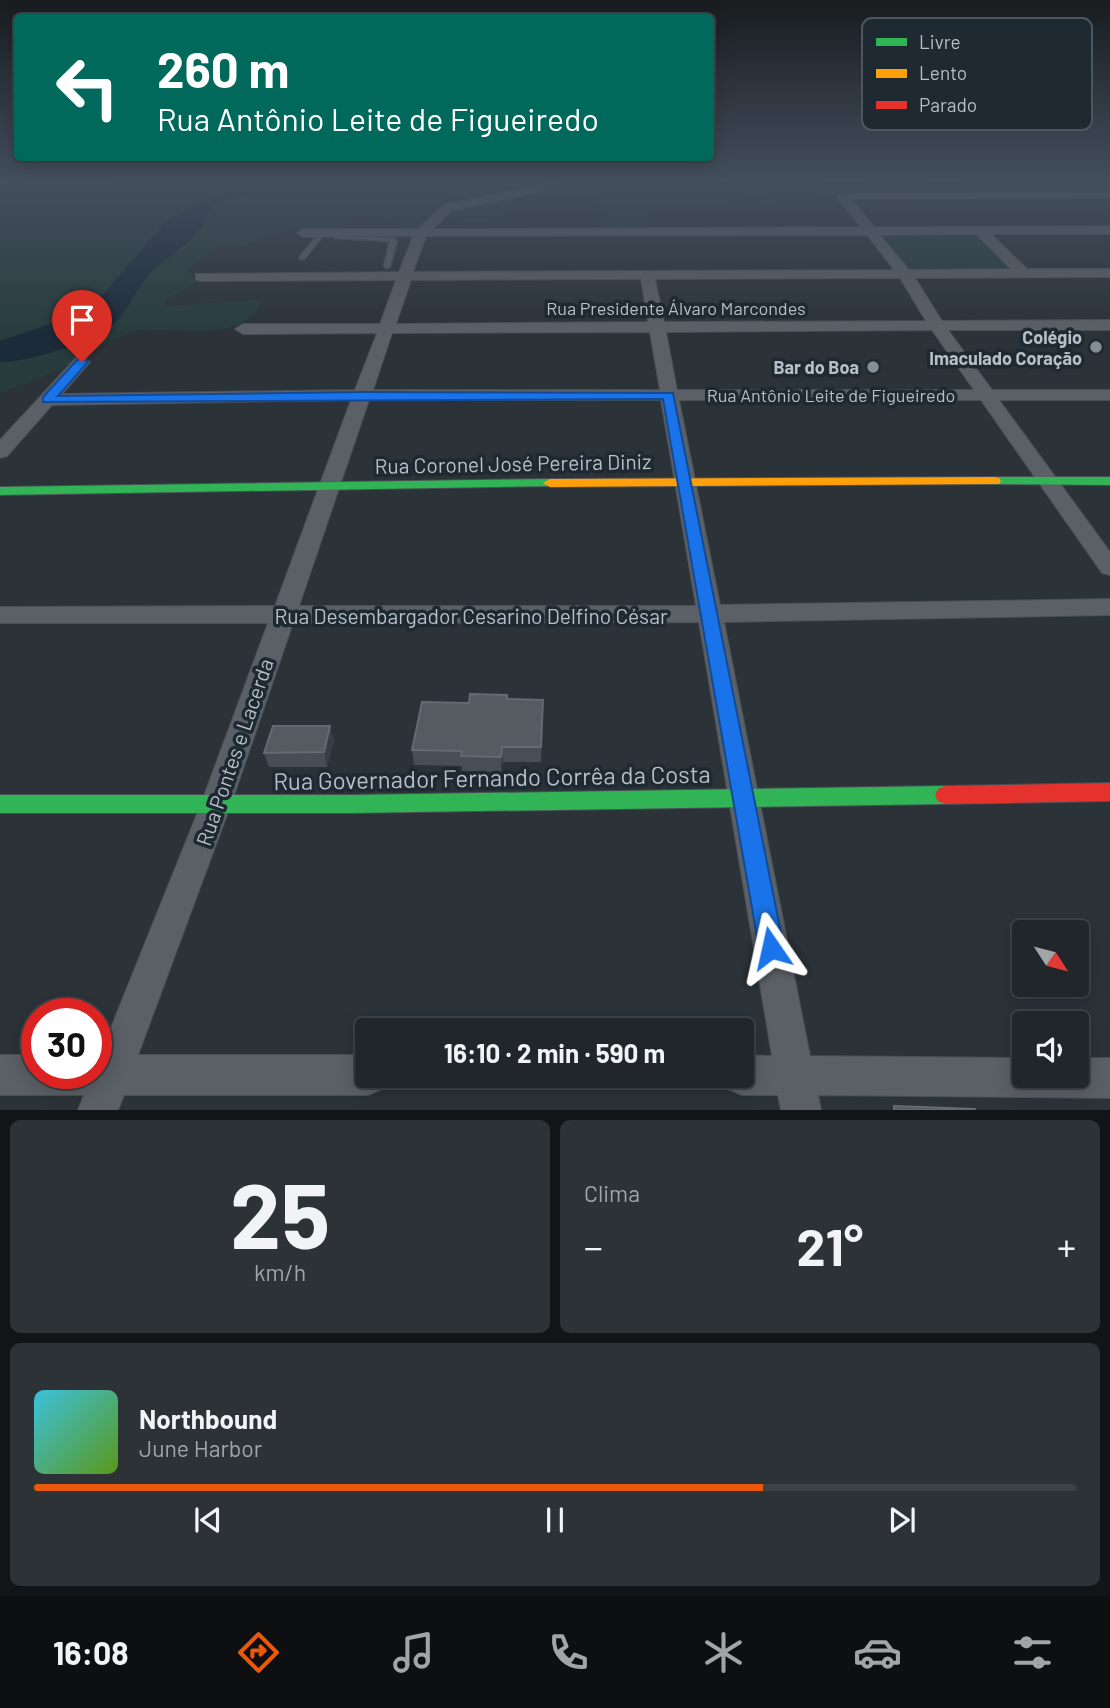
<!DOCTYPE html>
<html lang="pt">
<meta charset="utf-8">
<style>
body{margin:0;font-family:Barlow,sans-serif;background:#2d3236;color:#f1f3f6;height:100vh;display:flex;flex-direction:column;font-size:26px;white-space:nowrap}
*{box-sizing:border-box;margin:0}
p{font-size:23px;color:#a2a5a8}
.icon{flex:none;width:38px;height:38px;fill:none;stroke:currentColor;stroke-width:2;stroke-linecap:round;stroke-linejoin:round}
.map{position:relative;height:1110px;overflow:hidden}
.side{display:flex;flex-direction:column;gap:10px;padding:10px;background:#121517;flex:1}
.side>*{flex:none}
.top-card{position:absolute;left:14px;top:14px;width:700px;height:147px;border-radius:7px;box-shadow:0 4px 18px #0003,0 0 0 2px #3d4347;background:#00695c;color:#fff;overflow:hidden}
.needle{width:46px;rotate:126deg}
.fabs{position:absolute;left:1012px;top:920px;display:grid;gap:14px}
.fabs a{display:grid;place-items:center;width:77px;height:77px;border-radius:7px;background:#20262a;box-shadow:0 4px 18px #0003,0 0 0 2px #3d4347;font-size:35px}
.speed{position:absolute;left:21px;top:998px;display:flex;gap:14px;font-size:35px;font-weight:700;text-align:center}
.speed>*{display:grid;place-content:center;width:91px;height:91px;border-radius:50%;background:#20262a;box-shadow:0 4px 18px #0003,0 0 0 2px #3d4347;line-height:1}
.speed .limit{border:10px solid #d22;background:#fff;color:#111}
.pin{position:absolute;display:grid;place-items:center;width:60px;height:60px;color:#fff;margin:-72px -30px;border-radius:50% 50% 50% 0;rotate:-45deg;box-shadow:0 0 7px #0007}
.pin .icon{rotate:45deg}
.me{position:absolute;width:77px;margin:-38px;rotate:349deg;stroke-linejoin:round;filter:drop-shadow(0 0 5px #0008)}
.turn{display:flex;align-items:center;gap:24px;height:147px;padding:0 28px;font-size:32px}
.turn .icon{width:91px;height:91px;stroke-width:2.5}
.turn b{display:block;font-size:49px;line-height:60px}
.big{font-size:52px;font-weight:700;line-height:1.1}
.side .widget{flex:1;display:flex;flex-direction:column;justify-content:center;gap:10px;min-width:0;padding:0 24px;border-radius:10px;background:#2d3236}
.side .dial{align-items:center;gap:0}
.dial b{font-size:91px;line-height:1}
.song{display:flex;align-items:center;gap:21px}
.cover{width:84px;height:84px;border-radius:10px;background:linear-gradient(135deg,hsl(190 70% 55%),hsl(90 70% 35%))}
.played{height:7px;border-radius:4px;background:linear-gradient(90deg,#ea580c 70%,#3d4347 70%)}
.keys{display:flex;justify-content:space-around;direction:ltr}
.heat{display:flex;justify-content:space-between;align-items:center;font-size:38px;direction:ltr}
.side .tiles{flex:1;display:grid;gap:10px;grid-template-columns:1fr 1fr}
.widget:last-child{grid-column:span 2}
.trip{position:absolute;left:355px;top:1018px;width:399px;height:70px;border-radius:7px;background:#20262a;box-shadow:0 4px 18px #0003,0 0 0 2px #3d4347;font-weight:700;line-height:70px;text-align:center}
.tabs{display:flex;height:112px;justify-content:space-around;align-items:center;background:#0d0f11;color:#a2a5a8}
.tabs .icon{width:49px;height:49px}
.tabs .current{color:#ea580c}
.tabs b{font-size:32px;color:#f1f3f6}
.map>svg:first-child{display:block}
.green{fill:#283c3d}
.water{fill:#1c2b3a}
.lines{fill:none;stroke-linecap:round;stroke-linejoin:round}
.stream{stroke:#1c2b3a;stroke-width:2.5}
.lane-casing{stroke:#494f55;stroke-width:3}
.street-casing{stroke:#494f55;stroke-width:2}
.fast-casing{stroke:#494f55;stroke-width:2}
.slow-casing{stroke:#494f55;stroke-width:2}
.jam-casing{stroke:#494f55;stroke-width:2}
.lane{fill:#5b6066;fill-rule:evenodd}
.street{fill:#5b6066;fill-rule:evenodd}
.fast{fill:#30b455;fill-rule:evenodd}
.slow{fill:#ff9f0a;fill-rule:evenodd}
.jam{fill:#e5322d;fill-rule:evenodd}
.wall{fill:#484e55}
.shaded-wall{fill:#383e44}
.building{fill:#545b61;stroke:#636a71;stroke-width:2}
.route{fill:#1a73e8;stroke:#114b97;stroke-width:2}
.poi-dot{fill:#858e96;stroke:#1f2932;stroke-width:2.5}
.labels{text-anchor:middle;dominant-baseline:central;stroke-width:7;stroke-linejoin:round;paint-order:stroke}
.far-street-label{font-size:18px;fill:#b6bfc8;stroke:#1f2932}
.far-poi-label{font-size:18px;font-weight:bold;fill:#b6bfc8;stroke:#1f2932;text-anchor:end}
.street-label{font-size:21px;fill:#b6bfc8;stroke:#1f2932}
.near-street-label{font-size:24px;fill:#b6bfc8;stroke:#1f2932}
.key{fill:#1f2932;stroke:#4c565f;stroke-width:2}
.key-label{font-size:19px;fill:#b6bfc8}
</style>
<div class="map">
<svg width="1110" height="1110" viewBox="0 0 1110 1110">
<rect width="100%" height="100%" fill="#2b3238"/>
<g class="green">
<polygon points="131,180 257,180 196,205 166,222 89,311 0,341 0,188 107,186"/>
<path d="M290 180H445L431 189 447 198C432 206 428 218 415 229L402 228 400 222 365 216 353 218 341 230H288L243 246H219L189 268 195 283 164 301 166 306 254 300 262 303C237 345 184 326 143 330 115 333 90 355 65 367 45 377 21 384 0 393V362H8L114 324 153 269 192 240 211 205C238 195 265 193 290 180Z"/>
<path d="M481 180H535C516 188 472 205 455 193Z"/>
<path d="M706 180H858L897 183 920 180H971L980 185 1011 189 1001 194 967 195 935 189 839 193 813 201H785L765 208 752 206 754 202 762 201 760 198H749L745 192H732L740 201C712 212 682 208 652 209L647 213 648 228H599L603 209 595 205V199L582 194 568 193 541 198 530 196 559 182 622 186Z"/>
<path d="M514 196 518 197C500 222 481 228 451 219L449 215 454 210Z"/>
<polygon points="887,234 973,234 978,235 1012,269 913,270 906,268 884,236"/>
</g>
<path class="water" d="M257 180H290C265 193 238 195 211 205 206 236 176 248 155 268 138 283 130 309 113 325 93 342 26 363 0 362V341L89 311 166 222 196 205Z"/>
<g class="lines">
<g class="stream">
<path d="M520 180C594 194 669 193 743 180"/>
<polyline points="776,180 888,186 956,183"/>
</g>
<g class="lane-casing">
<g id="lane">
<polygon points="111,180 118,180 105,186 0,186 0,182 104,182"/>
<polygon points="320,232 325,233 304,259 300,259 300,257"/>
<polygon points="334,235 394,238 397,241 390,266 387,268 384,266 390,241 336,238 334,237"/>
</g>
</g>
<g class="street-casing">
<path id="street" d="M548 180H562L533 193 451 211 433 229 861 227 836 196 838 194 1110 192V198L851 199 874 227 1110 226V234H991L1027 269H1110V277L915 278 942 321 1110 320V330H948L992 390H1110V400H999L1110 552V575L1102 573 981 400H679L720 605 1110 599V615L724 622 810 1056 1024 1058V1076H1076V1058H1110V1098L818 1095 821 1110H781L778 1095H742L728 1089 723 1076H742V1055L772 1056 699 622 293 623 231 804 138 1055H368V1076H387L382 1089 368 1095H124L118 1110H78L84 1095H0V1055H37V1073H96V1055H100L201 804 268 623H0V607L275 606 351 400 52 405 7 456 0 458V440L76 358 82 357 90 362 62 394 355 390 377 333 243 334 235 329 243 324H380L396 280 201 281 196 280V274L399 272 413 236 303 237 297 233 303 229H418L443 205 526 188ZM976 234 1011 269 909 270 880 235ZM867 235 894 270 413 272 426 236ZM900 278 926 321 664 322 655 279ZM641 279 648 322 396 324 411 280ZM932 330 974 390H677L666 332ZM650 332 660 390H373L392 333ZM369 400H661L696 606H299Z"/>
</g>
<g class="fast-casing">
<g id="fast">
<polygon points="994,477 1110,477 1110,485 989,484 987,481 989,478"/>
<polygon points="550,479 557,483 555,486 0,495 0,487"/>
<polygon points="945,786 952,789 955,795 952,801 945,804 352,813 0,813 0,795 352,795"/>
</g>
</g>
<g class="slow-casing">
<polygon id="slow" points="994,477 999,478 1001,481 999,484 550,487 543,483 550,479"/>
</g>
<g class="jam-casing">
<polygon id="jam" points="1110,783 1110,801 945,804 938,801 935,795 938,789 945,786"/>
</g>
<use href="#lane" class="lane"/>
<use href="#street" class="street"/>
<use href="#fast" class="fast"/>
<use href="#slow" class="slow"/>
<use href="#jam" class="jam"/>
</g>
<g class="wall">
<polygon points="507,695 508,699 543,700 541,762 503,762 501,772 462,771 462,766 414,765 412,750 469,703"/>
<polygon points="330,726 334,741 327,767 269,767 264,753"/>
</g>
<g class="shaded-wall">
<polygon points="330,726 334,741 327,767 324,752"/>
<polygon points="502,747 503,762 501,772 501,757"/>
</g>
<g class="building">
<polygon points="470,694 507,695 507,699 543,700 541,747 502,747 501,757 461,756 462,751 412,750 422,702 469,703"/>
<polygon points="273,726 330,726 324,752 264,753"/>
<polygon points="894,1106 975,1109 975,1110 894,1110"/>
</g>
<linearGradient id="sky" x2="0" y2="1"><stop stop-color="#181c1f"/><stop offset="0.54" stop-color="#444f5e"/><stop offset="1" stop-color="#444f5e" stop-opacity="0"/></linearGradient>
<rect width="1110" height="335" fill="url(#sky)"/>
<polygon class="route" points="82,358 88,362 58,396 361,392 673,393 784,948 780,957 771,960 763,957 759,948 663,399 43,402 43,397 78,359"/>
<g class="poi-dot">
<circle cx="1096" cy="347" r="7"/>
<circle cx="873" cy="367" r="7"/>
</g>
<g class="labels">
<g class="far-street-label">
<text x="676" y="308">Rua Presidente Álvaro Marcondes</text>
<text x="831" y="395">Rua Antônio Leite de Figueiredo</text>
</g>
<g class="far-poi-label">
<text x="1082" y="337">Colégio<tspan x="1082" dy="21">Imaculado Coração</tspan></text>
<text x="859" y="367">Bar do Boa</text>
</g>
<g class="street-label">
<text transform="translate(513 463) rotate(-1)">Rua Coronel José Pereira Diniz</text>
<text x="471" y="615">Rua Desembargador Cesarino Delfino César</text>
<text transform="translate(234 752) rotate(-71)">Rua Pontes e Lacerda</text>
</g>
<g class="near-street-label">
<text transform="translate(492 777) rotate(-1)">Rua Governador Fernando Corrêa da Costa</text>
</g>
</g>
<rect x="862" y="18" width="230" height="112" rx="10" class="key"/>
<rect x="876" y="38" width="31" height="8" fill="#30b455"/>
<rect x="876" y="69" width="31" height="9" fill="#ff9f0a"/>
<rect x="876" y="101" width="31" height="8" fill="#e5322d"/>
<g class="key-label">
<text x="919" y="49">Livre</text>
<text x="919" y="80">Lento</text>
<text x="919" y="112">Parado</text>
</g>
</svg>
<div class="fabs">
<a><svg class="needle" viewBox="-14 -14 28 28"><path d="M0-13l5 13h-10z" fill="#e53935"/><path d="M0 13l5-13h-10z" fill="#a2a5a8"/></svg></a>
<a><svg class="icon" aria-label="sound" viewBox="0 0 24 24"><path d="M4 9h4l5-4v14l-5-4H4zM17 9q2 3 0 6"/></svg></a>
</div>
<div class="speed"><div class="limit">30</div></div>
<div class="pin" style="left:82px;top:362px;background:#d93025"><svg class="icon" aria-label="arrive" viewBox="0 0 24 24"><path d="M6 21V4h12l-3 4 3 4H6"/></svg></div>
<svg class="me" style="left:771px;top:948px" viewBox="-20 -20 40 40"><path d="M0-17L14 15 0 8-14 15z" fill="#1a73e8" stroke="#fff" stroke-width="4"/></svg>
<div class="trip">16:10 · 2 min · 590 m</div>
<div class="top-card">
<div class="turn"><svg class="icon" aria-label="left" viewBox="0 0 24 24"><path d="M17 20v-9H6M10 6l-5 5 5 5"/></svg><div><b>260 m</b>Rua Antônio Leite de Figueiredo</div></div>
</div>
</div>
<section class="side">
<div class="tiles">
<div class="widget dial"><b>25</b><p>km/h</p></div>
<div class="widget"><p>Clima</p>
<div class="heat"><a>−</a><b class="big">21°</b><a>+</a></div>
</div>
<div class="widget">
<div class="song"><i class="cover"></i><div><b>Northbound</b><p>June Harbor</p></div></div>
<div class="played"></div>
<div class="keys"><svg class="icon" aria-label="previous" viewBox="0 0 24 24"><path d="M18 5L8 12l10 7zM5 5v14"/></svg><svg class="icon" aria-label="pause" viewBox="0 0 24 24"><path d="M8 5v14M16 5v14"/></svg><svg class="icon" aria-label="next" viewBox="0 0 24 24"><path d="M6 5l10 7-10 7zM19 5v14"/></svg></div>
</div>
</div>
</section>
<nav class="tabs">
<b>16:08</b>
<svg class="icon current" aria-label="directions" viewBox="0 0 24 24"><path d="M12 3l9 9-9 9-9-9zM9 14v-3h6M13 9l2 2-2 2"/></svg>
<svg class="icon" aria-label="music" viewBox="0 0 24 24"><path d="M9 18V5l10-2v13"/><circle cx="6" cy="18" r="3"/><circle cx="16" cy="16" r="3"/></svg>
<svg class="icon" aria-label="phone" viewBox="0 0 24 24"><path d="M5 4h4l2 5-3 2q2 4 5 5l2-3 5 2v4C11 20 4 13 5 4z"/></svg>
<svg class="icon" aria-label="climate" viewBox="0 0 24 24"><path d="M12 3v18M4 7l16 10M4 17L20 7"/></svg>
<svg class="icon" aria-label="car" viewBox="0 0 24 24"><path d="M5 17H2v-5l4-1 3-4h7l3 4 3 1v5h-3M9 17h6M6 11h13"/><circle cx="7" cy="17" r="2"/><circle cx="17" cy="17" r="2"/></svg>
<svg class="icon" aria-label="filters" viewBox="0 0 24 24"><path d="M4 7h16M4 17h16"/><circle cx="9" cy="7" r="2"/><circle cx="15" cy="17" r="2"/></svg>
</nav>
